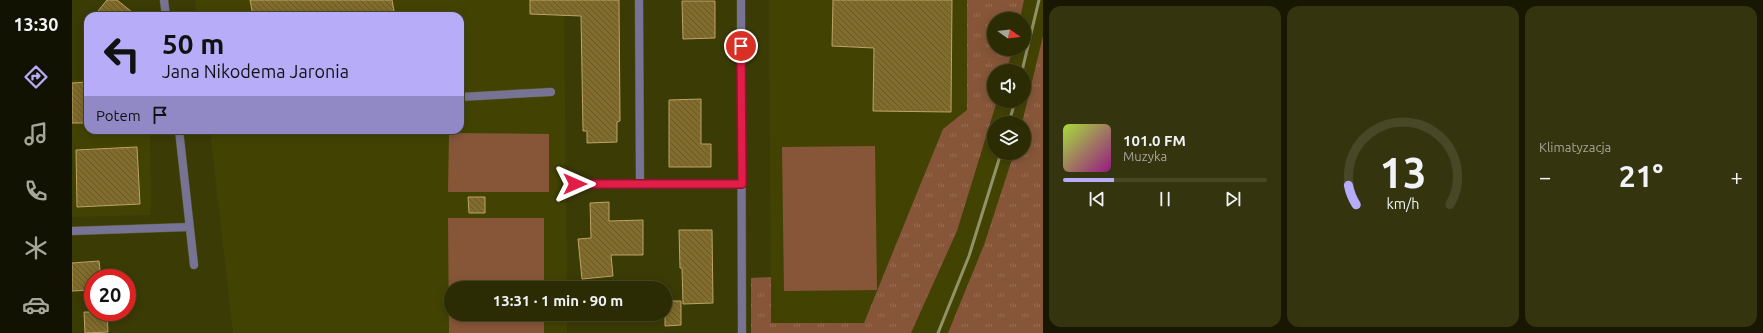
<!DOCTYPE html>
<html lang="pl">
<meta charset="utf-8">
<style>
body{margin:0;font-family:Ubuntu,sans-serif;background:#34340e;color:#f1f3f6;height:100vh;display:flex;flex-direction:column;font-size:15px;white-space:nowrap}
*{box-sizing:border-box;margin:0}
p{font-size:13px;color:#a6a79a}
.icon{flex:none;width:22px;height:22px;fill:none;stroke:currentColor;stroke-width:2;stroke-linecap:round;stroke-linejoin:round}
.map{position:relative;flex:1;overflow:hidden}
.details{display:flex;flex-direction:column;gap:6px;padding:6px;background:#181802;width:720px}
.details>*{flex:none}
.banner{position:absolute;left:12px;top:12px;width:380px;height:122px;border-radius:12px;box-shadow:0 2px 10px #0003,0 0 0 1px #484826;background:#b6acf8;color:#111;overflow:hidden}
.needle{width:26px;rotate:104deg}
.fabs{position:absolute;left:915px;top:12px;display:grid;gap:8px}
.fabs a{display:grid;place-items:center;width:44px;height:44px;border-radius:50%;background:#2c2c04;box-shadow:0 2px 10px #0003,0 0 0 1px #484826;font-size:20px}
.speed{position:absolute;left:12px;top:269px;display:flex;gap:8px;font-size:20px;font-weight:700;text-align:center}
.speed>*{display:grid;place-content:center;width:52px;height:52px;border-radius:50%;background:#2c2c04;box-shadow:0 2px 10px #0003,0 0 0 1px #484826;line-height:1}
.speed .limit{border:6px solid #d22;background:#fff;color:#111}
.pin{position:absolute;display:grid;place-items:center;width:34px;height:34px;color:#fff;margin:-17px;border:2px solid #fff;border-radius:50%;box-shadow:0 1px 4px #0007}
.me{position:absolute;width:44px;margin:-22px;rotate:90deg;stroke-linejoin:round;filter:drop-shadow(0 0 3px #0008)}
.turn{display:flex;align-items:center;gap:14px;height:84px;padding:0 12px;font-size:18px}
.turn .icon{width:52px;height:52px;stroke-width:2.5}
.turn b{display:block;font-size:28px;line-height:34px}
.then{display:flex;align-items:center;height:38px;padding:0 12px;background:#0003;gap:8px;font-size:15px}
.big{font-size:30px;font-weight:700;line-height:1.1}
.details .widget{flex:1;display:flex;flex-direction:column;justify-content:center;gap:6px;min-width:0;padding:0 14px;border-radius:12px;background:#34340e}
.details .dial{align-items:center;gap:0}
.dial svg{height:104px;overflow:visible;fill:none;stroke:#484826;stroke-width:7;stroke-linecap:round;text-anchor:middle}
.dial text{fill:#f1f3f6;stroke:none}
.song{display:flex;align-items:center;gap:12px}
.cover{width:48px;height:48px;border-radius:6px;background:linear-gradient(135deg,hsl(80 70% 55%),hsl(310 70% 35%))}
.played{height:4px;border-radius:2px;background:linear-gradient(90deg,#b6acf8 25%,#484826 25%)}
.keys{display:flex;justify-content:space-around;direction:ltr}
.heat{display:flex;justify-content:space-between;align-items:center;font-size:22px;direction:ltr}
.details .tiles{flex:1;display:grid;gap:6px;grid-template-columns:repeat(3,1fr)}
.trip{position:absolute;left:372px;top:281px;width:228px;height:40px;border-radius:20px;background:#2c2c04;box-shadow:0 2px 10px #0003,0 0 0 1px #484826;font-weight:700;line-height:40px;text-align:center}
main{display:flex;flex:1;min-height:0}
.tab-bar{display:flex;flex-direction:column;width:72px;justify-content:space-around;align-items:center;background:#121202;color:#a6a79a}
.tab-bar .icon{width:28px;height:28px}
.tab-bar .selected{color:#b6acf8}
.tab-bar b{font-size:18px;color:#f1f3f6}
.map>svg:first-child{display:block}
.built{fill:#424303}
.grass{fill:url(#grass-tufts)}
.pitch{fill:#875639}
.building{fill:url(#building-back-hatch);stroke:#bca464}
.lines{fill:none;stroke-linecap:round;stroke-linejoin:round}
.service-casing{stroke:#575826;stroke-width:9}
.minor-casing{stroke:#575826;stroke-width:9}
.service{stroke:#777394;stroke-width:8}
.minor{stroke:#777394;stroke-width:8}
.rail{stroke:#919268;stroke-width:3}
.route-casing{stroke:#92132f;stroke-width:10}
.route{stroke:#e11d48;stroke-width:7}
</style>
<main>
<nav class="tab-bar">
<b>13:30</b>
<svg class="icon selected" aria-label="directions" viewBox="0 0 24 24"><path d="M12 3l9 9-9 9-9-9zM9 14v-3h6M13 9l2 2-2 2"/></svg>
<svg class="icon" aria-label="music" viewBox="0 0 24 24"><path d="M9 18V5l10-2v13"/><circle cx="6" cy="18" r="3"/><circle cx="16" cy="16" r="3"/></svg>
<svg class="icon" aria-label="phone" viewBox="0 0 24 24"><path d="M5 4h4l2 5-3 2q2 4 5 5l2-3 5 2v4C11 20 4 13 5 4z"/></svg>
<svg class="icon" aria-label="climate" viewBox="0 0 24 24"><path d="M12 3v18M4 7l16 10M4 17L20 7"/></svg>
<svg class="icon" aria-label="car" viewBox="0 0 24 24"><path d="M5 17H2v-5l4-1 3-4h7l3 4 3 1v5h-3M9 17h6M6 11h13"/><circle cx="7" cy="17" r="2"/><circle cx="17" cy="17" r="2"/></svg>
</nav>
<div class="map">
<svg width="971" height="333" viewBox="0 0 971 333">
<defs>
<pattern id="grass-tufts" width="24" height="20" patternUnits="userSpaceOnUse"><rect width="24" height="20" fill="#875639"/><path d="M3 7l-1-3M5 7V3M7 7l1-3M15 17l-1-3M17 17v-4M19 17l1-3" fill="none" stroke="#976e54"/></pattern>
<pattern id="building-back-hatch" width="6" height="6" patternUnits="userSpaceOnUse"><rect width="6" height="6" fill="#826c2b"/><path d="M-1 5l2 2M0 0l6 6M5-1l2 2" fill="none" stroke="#645930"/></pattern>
</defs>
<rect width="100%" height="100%" fill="#3b3b06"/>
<g class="built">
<polygon points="123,0 492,0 495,288 379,288 379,314 495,314 495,333 161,333 138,130 388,130 388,16 125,16"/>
<polygon points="697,0 895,0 895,110 871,130 792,323 699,323"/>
<polygon points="952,0 971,0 971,36 950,123 922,123 922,153 942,153 912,245 876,333 839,333 885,231 925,101 952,101 952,71 934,71 941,49 952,49 952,19 948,19"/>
<polygon points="16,79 16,130 78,130 79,215 0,217 0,80"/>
</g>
<g class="grass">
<polygon points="895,0 952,0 948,19 922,19 922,49 941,49 934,71 922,71 922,101 925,101 885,231 839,333 679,333 679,278 699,277 699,323 792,323 871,129 895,110"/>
<polygon points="971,36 971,333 876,333 912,245 942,153 952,153 952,123 950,123"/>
</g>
<g class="pitch">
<polygon points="377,133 477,134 477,192 376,192"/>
<polygon points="803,146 805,290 712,291 710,147"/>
<polygon points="376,218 472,218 472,288 379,288 379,314 472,314 472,333 377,333"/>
</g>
<g class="building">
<polygon points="35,0 45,0 65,16 22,16"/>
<polygon points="178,0 320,0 323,16 181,16"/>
<polygon points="458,0 547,0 548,121 545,122 545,142 515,143 515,131 511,131 509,16 458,14"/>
<polygon points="761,0 880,0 879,112 801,111 802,48 760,46"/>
<polygon points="610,1 643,1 643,38 611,39"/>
<polygon points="16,82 16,123 0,123 0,83"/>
<polygon points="629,99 629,144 639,144 639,167 597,167 597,100"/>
<polygon points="65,147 68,204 5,207 4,150"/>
<polygon points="396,197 413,197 413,213 397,213"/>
<polygon points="537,202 537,221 571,220 571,255 539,255 541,276 510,279 506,239 519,238 518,203"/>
<polygon points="607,230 640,230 641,303 611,304 610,268 608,268"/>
<polygon points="27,261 29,278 21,278 21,290 0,291 0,263"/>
<polygon points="593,301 609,301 609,325 593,326"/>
<polygon points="12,312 35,312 36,332 13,333"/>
</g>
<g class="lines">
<g class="service-casing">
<g id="service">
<polyline points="567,0 568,184"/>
<polyline points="388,97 479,92"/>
<polyline points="503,184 670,184"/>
</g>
</g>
<g class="minor-casing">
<g id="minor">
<polyline points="92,0 94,16"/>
<polyline points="669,0 670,333"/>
<polyline points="107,130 122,265"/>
<polyline points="0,231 117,227"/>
</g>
</g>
<use href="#service" class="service"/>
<use href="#minor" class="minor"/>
<g class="rail">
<polyline points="950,71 967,0"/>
<polyline points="937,123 943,101"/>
<polyline points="866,333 897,256 929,153"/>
</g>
</g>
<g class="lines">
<g class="route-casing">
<polyline id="route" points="503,184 670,184 669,46"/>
</g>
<use href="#route" class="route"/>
</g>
</svg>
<div class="fabs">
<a><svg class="needle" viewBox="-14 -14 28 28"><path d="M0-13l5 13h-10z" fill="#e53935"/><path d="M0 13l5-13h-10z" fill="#a6a79a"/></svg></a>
<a><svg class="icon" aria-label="sound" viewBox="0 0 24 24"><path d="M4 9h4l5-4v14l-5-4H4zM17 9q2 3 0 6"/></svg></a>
<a><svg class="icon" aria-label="layers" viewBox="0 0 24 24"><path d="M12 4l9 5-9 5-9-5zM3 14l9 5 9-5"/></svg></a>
</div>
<div class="speed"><div class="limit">20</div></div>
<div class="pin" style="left:669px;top:46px;background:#d93025"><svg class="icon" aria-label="arrive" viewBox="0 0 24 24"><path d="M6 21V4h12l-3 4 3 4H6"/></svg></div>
<svg class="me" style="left:503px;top:184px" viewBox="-20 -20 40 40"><path d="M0-17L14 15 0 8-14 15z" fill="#e11d48" stroke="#fff" stroke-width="4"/></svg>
<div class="trip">13:31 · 1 min · 90 m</div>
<div class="banner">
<div class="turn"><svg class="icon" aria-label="left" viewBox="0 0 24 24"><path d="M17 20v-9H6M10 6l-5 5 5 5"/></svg><div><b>50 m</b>Jana Nikodema Jaronia</div></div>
<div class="then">Potem<svg class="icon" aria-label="arrive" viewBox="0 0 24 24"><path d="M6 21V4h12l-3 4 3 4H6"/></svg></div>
</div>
</div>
<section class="details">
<div class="tiles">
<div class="widget">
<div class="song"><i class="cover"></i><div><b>101.0 FM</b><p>Muzyka</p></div></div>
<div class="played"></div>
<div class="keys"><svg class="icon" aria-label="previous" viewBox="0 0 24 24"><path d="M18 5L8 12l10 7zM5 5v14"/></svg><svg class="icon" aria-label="pause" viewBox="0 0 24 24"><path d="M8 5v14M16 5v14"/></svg><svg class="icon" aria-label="next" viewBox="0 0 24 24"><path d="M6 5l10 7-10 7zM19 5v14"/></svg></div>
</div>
<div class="widget dial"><svg viewBox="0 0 100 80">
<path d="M14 69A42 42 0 1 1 86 69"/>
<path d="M14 69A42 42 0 0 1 8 54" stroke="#b6acf8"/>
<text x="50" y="56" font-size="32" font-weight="700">13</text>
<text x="50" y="72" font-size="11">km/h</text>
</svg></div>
<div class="widget"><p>Klimatyzacja</p>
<div class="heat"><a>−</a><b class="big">21°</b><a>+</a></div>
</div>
</div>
</section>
</main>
